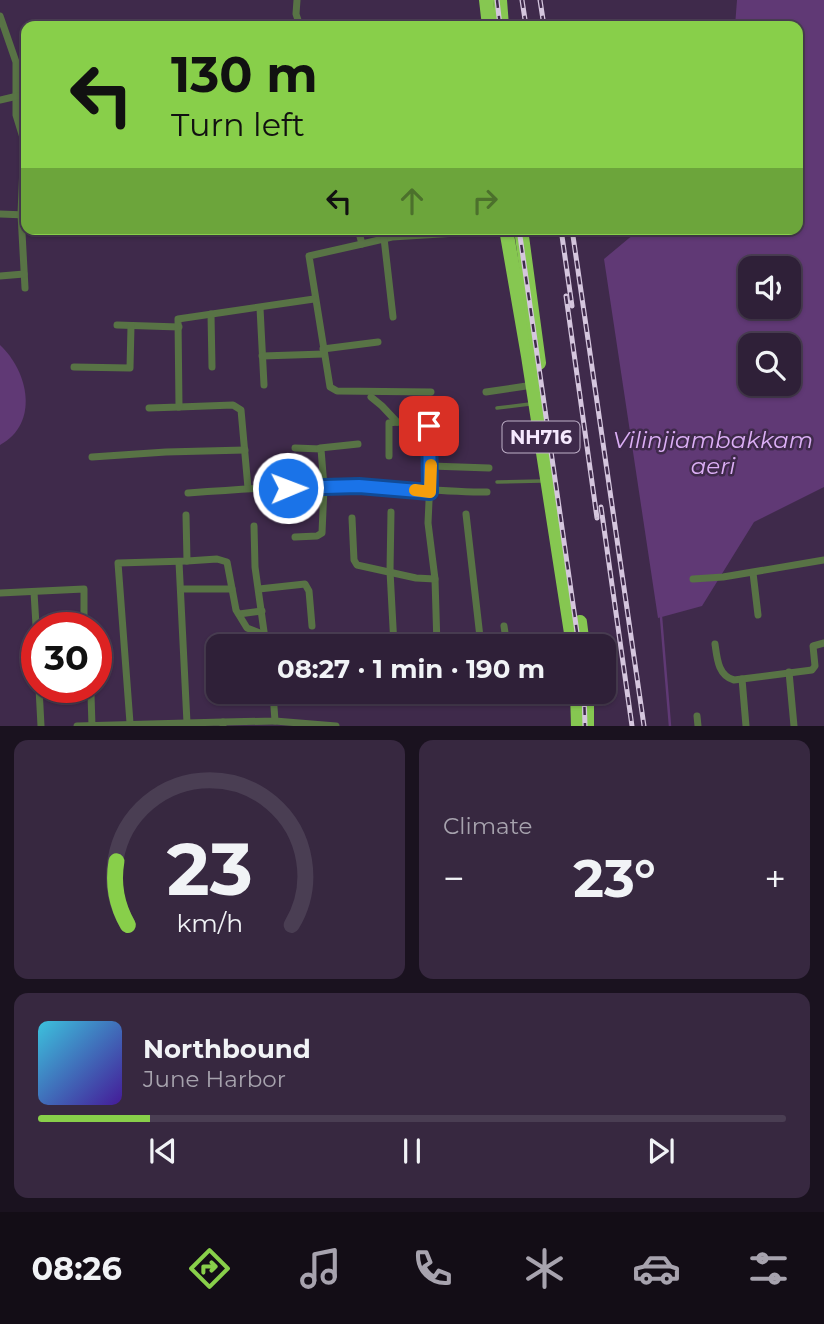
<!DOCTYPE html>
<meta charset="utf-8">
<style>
body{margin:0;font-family:Montserrat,sans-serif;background:#372840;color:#f1f3f6;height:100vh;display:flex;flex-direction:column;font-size:26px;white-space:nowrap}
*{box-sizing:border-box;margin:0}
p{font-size:23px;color:#a7a3ae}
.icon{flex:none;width:38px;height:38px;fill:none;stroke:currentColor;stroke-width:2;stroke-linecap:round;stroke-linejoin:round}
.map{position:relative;height:726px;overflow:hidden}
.sheet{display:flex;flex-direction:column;gap:14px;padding:14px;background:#1a121f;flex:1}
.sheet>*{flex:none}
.guide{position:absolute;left:21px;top:21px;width:782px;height:214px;border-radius:14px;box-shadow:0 2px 5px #0004,0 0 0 2px #4a3e53;background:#88cf4a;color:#111;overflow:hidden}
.fabs{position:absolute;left:738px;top:256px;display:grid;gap:14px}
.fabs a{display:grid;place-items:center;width:63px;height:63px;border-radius:14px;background:#2f2038;box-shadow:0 2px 5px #0004,0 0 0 2px #4a3e53;font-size:35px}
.speed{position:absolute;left:21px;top:612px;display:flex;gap:14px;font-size:35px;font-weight:700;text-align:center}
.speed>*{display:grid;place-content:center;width:91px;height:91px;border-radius:50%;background:#2f2038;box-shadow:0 2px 5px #0004,0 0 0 2px #4a3e53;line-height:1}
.speed .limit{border:10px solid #d22;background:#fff;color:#111}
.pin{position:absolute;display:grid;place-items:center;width:60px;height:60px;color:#fff;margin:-30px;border-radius:14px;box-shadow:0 4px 10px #0006}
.me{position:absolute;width:77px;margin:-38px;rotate:89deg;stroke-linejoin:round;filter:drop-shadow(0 0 5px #0008)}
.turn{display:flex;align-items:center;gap:24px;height:147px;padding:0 35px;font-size:32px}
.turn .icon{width:91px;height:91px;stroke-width:2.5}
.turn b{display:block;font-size:49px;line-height:60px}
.lanes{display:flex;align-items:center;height:66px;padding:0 35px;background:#0003;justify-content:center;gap:35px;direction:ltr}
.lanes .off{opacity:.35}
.big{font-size:52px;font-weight:700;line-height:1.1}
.sheet .tile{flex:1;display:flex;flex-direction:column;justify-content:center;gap:10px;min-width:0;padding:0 24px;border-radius:14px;background:#372840}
.sheet .dial{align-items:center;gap:0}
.dial svg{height:182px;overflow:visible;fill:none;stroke:#4a3e53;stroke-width:7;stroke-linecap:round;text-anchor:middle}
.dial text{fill:#f1f3f6;stroke:none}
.song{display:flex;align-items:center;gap:21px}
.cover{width:84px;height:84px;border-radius:10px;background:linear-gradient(135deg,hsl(190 70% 55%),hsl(260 70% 35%))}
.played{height:7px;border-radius:4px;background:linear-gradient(90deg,#88cf4a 15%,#4a3e53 15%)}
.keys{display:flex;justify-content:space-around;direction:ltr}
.heat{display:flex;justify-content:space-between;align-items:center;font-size:38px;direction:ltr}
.sheet .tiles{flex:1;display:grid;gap:14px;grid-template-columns:1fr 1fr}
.tile:last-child{grid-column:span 2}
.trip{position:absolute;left:206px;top:634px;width:410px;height:70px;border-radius:14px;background:#2f2038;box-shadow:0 2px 5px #0004,0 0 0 2px #4a3e53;font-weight:700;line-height:70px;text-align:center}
.menu{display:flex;height:112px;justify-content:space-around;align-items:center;background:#130d16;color:#a7a3ae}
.menu .icon{width:49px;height:49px}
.menu .on{color:#88cf4a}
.menu b{font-size:32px;color:#f1f3f6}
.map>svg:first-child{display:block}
.water{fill:#603975;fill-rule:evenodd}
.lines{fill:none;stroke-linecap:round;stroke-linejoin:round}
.stream{stroke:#603975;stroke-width:2.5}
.lane{stroke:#587345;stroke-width:3.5}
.street{stroke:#587345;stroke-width:7}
.highway{stroke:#86c751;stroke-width:14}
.rail-casing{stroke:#d5c6de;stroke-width:5}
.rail{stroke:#3f2a4b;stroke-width:2.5;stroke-dasharray:8;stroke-linecap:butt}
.route-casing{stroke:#114b97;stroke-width:18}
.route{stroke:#1a73e8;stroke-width:12}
.slow{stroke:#f59e0b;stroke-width:12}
.labels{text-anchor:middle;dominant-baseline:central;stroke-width:5;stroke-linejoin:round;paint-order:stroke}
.shield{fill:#3f2a4b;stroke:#bfb0c8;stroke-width:2}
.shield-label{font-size:19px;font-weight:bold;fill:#f6e9fe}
.water-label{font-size:23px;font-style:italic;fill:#dcaff6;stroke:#3f2a4b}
</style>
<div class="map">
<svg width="824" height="726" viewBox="0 0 824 726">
<rect width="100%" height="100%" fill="#3f2a4b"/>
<g class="water">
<path d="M737 0H824V487L754 522 702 606 658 618 604 259 640 229H798V26H735ZM751 268H789V306H751ZM751 345H789V383H751Z"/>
<path d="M0 345C28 371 40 423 0 445Z"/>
</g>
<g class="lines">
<polyline class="stream" points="661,617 670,726"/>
<g class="lane">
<polyline points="497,408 530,404"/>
<polyline points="497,482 542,481"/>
</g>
<g class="street">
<polyline points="297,0 296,14 300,26"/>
<polyline points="0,16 16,62 16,115 24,141 21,214 25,288"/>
<polyline points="0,100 26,94"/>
<polyline points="0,214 26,215"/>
<polyline points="358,229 362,244 392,237 506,230"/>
<polyline points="384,238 393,317"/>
<polyline points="362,244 309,256 330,387 337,391 431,392"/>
<polyline points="0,276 24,274"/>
<polyline points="260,308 264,385"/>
<polyline points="211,314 212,367"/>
<polyline points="117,325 179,327"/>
<polyline points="323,349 378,342"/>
<polyline points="262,356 324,354"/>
<polyline points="74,367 130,368 131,326"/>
<polyline points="486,392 533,385"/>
<polyline points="371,397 382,406 397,422"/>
<polyline points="179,407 233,405 241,410 248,488"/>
<polyline points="149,408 179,407 178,319 314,299"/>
<polyline points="295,448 321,449 324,487 322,533 317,536 295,537"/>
<polyline points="320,448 358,444"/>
<polyline points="389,456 389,423 397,422 429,426 431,458 428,523 435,579 437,646"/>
<polyline points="92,457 166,452 245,450"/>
<polyline points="431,466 489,468"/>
<path d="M188 493C244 489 302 485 359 486 402 487 444 492 487 492"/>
<polyline points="391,512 390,571 394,646"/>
<polyline points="466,514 481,646"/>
<polyline points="352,518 354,560 357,565 416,578 435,579"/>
<polyline points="254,526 255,567 266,646"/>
<polyline points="187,561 217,559 227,562 236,610 247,628 265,635"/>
<polyline points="179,562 187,723"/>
<polyline points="753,573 758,615"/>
<polyline points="693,579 723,577 824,560"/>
<polyline points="181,589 232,589"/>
<polyline points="259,589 305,584 309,591 312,626"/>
<polyline points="34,592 37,642"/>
<polyline points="0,593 84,589 84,628"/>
<polyline points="239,614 262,611"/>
<polyline points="504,626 507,646"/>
<path d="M715 644C717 658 718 676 734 680L812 670 815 666 813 646 824 643"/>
<polyline points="789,672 794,726"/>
<polyline points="742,679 746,726"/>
<polyline points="39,688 41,726"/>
<polyline points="272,691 273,693 414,691"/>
<polyline points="91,694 92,726"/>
<polyline points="697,716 698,726"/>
<polyline points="275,721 336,726"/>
<polyline points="223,722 275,721 273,693"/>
<polyline points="130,723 118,563 187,561 186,515"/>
<polyline points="77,726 223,722 223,726"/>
</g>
<g class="highway">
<polyline points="486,0 489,26"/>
<polyline points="500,0 502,26"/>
<polyline points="506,229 528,356 573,646"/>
<polyline points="521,229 539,363"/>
<polyline points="580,622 583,646"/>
<polyline points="577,691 578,726"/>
<polyline points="587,691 587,726"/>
</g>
<g class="rail-casing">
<g id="rail">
<polyline points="497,0 500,26"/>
<polyline points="522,0 526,26"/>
<polyline points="540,0 544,26"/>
<polyline points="519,229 579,646"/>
<polyline points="561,229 572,306"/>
<polyline points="572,229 644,726"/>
<polyline points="566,296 597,518"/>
<polyline points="601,507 632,726"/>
<polyline points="584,691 585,726"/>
</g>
</g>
<use href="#rail" class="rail"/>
</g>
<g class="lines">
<g class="route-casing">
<polyline id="route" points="288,488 359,486 430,492 429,426"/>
</g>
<use href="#route" class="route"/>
<polyline class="slow" points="415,490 430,492 431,465"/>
</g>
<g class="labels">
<rect class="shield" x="502.5" y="421.5" width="77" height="31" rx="5"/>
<g class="shield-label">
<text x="541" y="437">NH716</text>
</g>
<g class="water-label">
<text x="713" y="440">Vilinjiambakkam<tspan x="713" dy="26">aeri</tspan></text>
</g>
</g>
</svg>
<div class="fabs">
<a><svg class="icon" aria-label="sound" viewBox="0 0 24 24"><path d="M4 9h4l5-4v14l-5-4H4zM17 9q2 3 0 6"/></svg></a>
<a><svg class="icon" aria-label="search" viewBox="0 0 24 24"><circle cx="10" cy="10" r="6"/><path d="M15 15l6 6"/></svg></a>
</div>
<div class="speed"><div class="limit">30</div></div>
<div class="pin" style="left:429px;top:426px;background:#d93025"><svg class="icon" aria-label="arrive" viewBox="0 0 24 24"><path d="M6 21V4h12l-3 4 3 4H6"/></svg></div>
<svg class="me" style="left:288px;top:488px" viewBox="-20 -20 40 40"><circle r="17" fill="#1a73e8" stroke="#fff" stroke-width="3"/><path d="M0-11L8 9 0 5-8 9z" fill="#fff"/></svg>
<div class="trip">08:27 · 1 min · 190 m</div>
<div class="guide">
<div class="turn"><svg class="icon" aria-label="left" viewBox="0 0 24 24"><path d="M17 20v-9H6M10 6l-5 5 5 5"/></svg><div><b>130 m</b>Turn left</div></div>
<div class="lanes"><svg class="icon" aria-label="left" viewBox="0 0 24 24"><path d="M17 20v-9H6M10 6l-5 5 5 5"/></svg><svg class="icon off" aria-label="ahead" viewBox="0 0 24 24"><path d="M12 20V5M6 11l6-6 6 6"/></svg><svg class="icon off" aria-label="right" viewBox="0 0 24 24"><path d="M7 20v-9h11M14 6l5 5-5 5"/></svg></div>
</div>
</div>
<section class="sheet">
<div class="tiles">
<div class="tile dial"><svg viewBox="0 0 100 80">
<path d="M14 69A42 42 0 1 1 86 69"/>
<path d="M14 69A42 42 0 0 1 9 41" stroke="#88cf4a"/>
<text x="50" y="56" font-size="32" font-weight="700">23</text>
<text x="50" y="72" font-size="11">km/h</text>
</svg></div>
<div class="tile"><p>Climate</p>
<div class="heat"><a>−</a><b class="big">23°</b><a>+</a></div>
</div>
<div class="tile">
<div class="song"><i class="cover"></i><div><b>Northbound</b><p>June Harbor</p></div></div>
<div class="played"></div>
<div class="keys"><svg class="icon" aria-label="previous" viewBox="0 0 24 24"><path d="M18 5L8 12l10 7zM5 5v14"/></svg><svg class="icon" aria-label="pause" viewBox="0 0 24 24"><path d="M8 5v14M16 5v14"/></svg><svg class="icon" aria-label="next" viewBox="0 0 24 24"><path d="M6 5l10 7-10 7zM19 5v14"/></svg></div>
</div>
</div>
</section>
<nav class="menu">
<b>08:26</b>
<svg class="icon on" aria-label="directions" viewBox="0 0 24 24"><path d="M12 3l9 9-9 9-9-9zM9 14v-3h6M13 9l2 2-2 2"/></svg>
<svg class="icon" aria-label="music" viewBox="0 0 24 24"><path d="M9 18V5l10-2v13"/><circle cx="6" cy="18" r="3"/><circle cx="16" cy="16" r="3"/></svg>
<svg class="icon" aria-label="phone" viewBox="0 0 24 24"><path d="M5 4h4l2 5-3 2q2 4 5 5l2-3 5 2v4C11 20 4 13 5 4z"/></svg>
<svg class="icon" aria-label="climate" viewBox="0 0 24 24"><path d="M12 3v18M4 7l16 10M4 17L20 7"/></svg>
<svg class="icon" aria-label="car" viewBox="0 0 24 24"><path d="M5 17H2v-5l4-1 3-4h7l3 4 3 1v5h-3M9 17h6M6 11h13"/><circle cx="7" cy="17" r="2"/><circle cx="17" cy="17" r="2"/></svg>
<svg class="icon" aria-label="filters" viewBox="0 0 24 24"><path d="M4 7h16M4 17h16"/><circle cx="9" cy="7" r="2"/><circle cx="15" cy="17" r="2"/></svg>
</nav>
